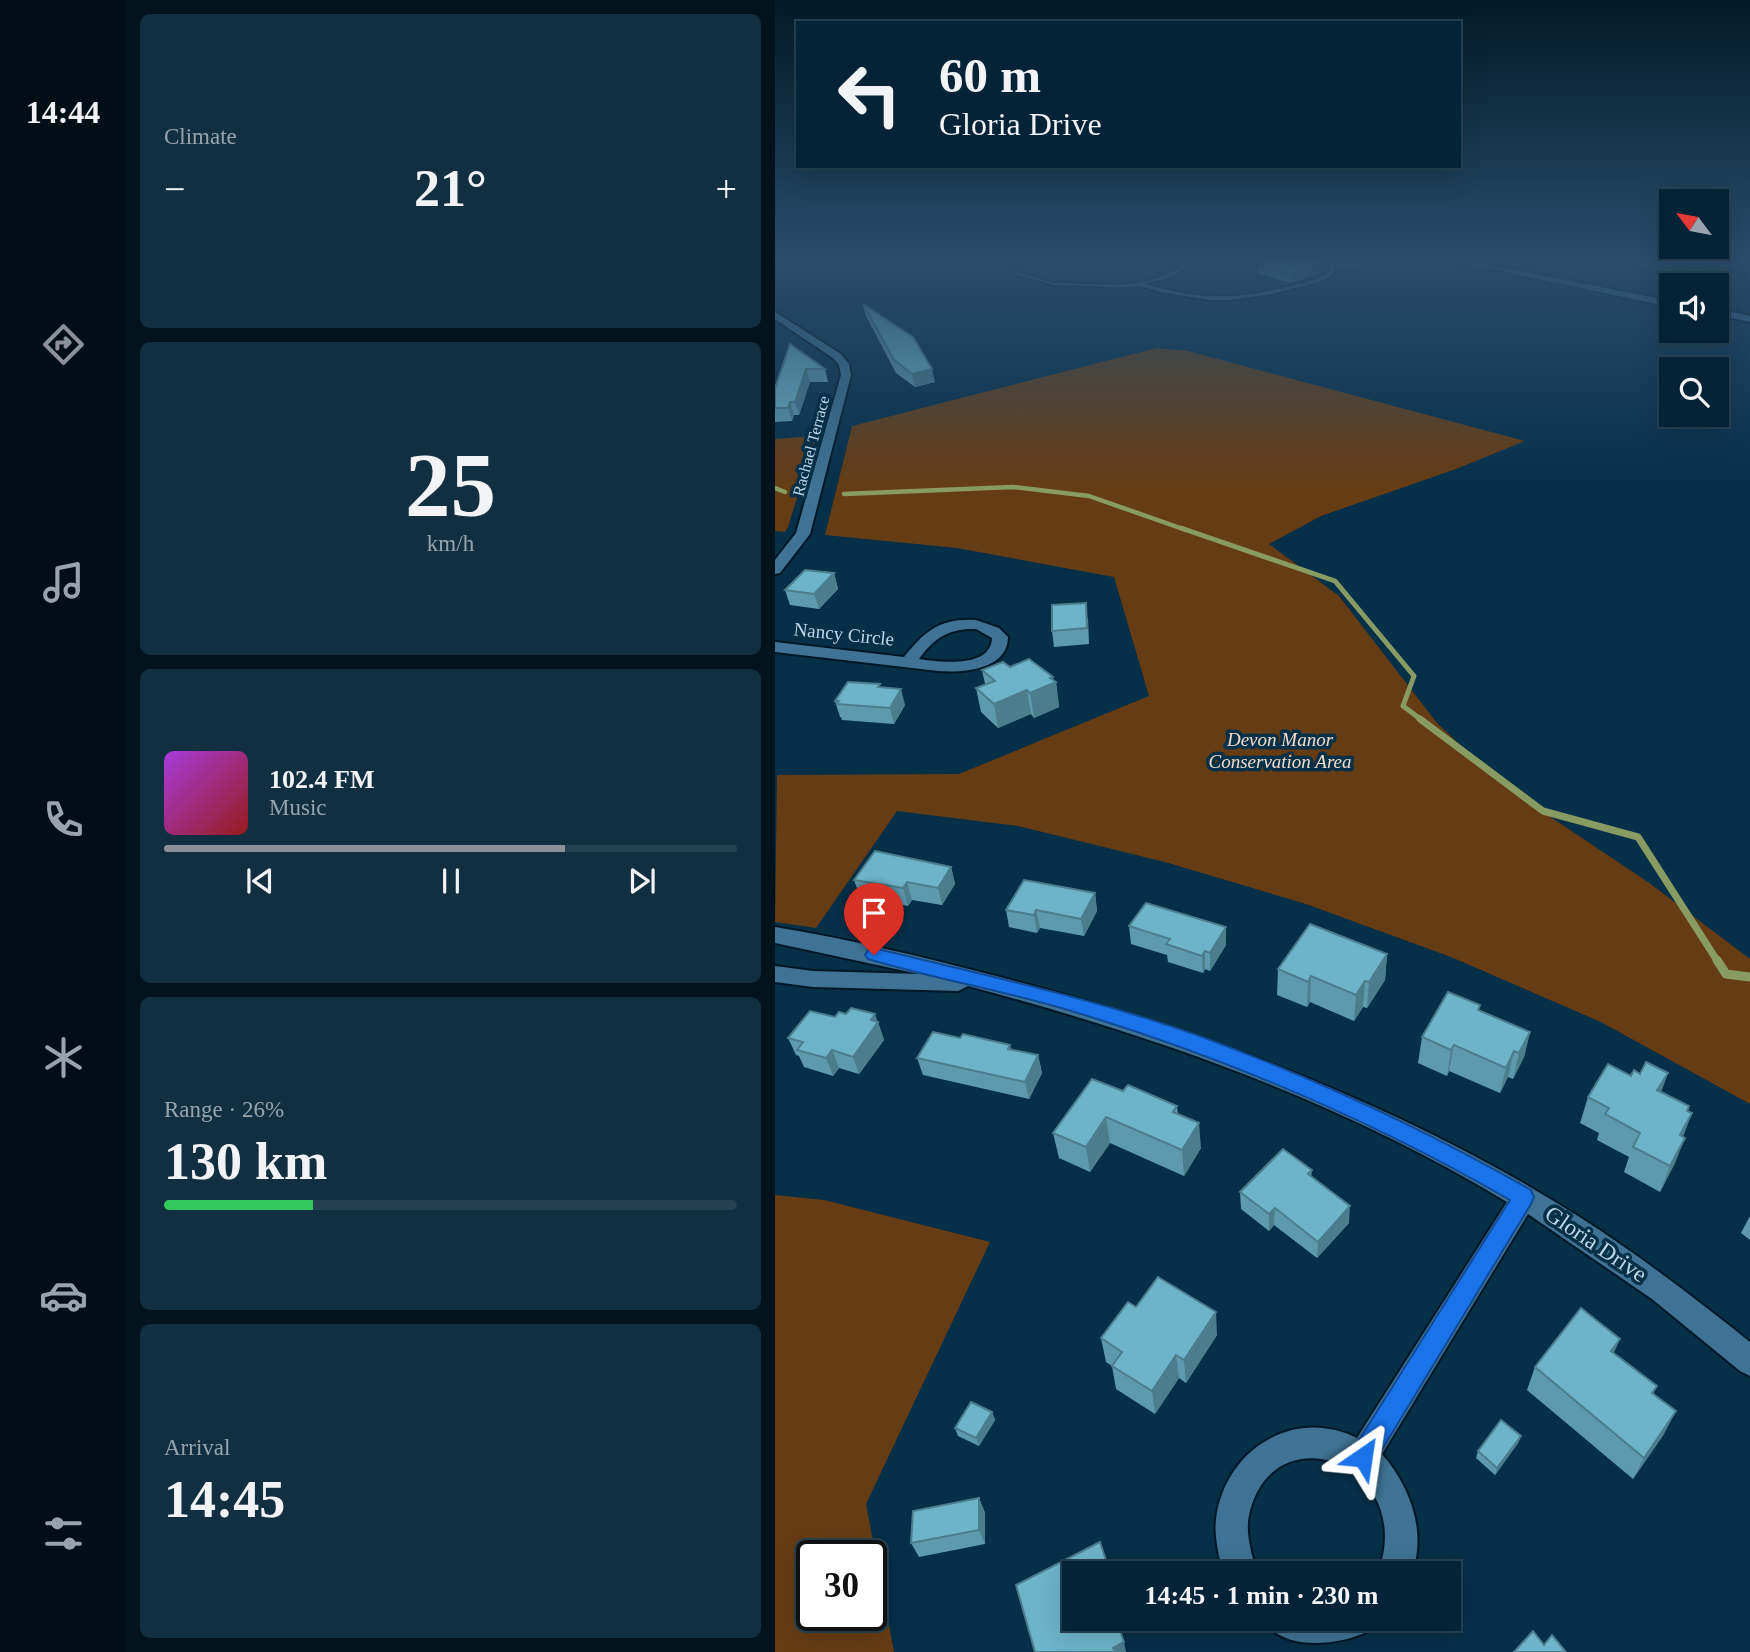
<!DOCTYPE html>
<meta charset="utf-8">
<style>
body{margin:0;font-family:"Times New Roman",serif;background:#122f42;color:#f1f3f6;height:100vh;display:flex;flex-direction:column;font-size:26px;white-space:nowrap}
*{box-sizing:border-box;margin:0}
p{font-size:23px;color:#97a4ad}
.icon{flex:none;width:38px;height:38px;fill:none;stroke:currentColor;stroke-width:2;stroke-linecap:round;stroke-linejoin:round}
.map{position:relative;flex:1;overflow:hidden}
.side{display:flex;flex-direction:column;gap:14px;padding:14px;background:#02131e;width:649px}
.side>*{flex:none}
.banner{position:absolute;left:21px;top:21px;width:665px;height:147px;border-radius:0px;box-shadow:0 7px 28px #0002,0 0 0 2px #254051;background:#042336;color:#f1f3f6;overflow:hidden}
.needle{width:46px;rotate:302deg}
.buttons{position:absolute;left:884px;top:189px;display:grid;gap:14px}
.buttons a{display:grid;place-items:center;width:70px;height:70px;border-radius:0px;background:#042336;box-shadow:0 7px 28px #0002,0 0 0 2px #254051;font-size:35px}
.speed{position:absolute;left:21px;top:1540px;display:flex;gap:14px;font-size:35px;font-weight:700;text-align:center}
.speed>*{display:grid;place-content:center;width:91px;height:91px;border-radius:50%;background:#042336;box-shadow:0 7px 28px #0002,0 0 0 2px #254051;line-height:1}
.speed .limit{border:4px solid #111;border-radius:10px;background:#fff;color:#111}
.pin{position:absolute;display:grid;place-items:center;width:60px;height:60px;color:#fff;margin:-72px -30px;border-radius:50% 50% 50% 0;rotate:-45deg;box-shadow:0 0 7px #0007}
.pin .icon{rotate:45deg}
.me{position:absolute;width:77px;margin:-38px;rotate:32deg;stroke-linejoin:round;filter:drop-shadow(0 0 5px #0008)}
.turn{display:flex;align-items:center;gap:24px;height:147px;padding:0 28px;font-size:32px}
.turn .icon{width:91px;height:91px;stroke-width:2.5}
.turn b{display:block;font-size:49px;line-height:60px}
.big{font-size:52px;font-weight:800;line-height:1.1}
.side .tile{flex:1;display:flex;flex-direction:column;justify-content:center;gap:10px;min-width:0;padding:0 24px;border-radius:10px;background:#122f42}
.side .dial{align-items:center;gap:0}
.dial b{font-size:91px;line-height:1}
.song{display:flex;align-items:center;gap:21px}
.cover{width:84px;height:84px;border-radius:10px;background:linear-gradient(135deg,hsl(280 70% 55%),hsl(0 70% 35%))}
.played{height:7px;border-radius:4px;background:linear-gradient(90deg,#8c9099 70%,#254051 70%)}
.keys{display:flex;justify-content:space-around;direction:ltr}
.heat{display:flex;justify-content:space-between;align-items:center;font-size:38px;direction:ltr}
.charge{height:10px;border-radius:5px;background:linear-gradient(90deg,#34c759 26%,#254051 0)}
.trip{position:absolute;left:287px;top:1561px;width:399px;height:70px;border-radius:0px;background:#042336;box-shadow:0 7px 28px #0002,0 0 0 2px #254051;font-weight:800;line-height:70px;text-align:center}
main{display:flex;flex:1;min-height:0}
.menu{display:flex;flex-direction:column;width:126px;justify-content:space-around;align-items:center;background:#020e16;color:#97a4ad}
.menu .icon{width:49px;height:49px}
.menu .selected{color:#8c9099}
.menu b{font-size:32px;color:#f1f3f6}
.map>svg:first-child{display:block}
.green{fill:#663c14;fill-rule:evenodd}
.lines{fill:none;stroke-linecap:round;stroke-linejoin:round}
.stream-far3{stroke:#879b62;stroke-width:4.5}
.stream-far2{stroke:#879b62;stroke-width:5}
.stream-far1{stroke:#879b62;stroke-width:7}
.stream{stroke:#879b62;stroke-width:9}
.service-casing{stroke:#001727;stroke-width:4}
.minor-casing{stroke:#001727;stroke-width:4}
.secondary-casing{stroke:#001727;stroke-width:4}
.service{fill:#3f7294;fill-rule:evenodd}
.minor{fill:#3f7294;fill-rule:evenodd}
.secondary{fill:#3f7294;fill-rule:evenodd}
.wall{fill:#5e9aad}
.shaded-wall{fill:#4c7d8d}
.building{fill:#6db3c9;stroke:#4c7d8d;stroke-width:2}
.route{fill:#1a73e8;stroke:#114b97;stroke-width:2}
.labels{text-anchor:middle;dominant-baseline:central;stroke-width:7;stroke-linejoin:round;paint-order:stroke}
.far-street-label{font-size:16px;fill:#bed8eb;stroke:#062f48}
.street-label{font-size:19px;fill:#bed8eb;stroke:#062f48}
.park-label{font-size:19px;font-style:italic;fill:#f3dcca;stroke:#062f48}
.near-street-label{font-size:23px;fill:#bed8eb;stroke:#062f48}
</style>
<main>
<nav class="menu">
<b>14:44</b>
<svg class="icon selected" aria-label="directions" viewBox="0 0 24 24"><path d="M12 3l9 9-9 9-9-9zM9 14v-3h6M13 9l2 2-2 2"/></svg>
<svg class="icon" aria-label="music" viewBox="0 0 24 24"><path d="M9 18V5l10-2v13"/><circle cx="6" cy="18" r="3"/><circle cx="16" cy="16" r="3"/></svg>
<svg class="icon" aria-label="phone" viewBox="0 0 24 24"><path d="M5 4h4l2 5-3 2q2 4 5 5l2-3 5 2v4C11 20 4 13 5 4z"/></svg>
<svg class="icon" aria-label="climate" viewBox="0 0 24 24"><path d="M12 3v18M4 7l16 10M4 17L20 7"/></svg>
<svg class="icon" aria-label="car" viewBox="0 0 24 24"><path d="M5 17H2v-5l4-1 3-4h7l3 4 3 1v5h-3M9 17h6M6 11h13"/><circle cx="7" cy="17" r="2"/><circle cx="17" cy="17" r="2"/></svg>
<svg class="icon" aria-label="filters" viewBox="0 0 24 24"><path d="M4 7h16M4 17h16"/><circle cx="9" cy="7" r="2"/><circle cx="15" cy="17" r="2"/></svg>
</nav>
<section class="side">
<div class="tile"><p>Climate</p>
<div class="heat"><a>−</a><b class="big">21°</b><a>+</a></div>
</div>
<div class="tile dial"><b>25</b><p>km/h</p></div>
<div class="tile">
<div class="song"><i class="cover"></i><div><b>102.4 FM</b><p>Music</p></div></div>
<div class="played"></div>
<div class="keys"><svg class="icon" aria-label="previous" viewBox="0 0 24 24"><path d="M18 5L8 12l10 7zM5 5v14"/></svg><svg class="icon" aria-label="pause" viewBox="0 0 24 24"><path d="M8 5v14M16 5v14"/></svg><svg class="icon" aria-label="next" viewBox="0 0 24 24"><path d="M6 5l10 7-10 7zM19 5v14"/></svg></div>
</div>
<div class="tile"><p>Range · 26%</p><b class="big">130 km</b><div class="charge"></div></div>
<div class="tile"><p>Arrival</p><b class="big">14:45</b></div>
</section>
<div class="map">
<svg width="975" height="1652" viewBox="0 0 975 1652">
<rect width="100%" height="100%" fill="#062f48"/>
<g class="green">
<polygon points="382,348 413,351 750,441 681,469 546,516 494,544 564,596 662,723 726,784 873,882 975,959 975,1104 826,1022 676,957 531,904 390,862 243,826 122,811 41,928 0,922 2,775 184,774 374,696 339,577 182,548 50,535 77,426"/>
<polygon points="41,436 13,527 10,532 0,531 0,439"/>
<path d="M0 1195 49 1200 215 1242 91 1504 119 1652H0ZM37 1556H96V1615H37Z"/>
</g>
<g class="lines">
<g class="stream-far3">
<polyline points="0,488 10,492"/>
<polyline points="69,494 238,487 314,496 411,530"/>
</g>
<polyline class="stream-far2" points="406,528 560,581 639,676 628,706 648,721"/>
<polyline class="stream-far1" points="645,719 768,811 863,837 943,962"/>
<polyline class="stream" points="942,960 951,974 975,977"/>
<g class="service-casing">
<path id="service" d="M392 258H397L414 267 392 278 369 284C421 299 456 300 508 288 525 284 540 281 555 272V266L541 258H546L559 264V273L547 281 496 294 455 300H435L391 293 364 286 344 287 279 285 235 272 237 271 279 283 344 285 364 283 388 276 408 267Z"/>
</g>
<g class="minor-casing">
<g id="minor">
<polygon points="0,312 66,354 74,364 76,375 35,534 5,573 0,574 0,560 21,533 66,375 64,365 58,358 0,319"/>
<path d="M201 620 224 628 233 637C233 670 187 673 163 671L0 652V642L129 657C150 631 165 618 201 620ZM201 629 217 638C216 669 164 662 144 659 159 638 174 628 201 629Z"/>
<path d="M0 927C74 939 148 957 221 976 425 1029 627 1104 806 1218 865 1256 920 1298 975 1342V1376L965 1371 877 1299 753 1214 607 1454C635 1486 652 1532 637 1573H603C643 1463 497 1410 474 1515 470 1534 477 1555 482 1573H448C444 1556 439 1537 441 1519 449 1451 518 1406 582 1438L732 1202C564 1100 381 1036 193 986L183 991 38 987 0 982V966L38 971 144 974 0 943Z"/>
<path d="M489 1619H599L594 1631C563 1646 506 1652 489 1619Z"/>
</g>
</g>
<g class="secondary-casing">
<g id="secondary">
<polygon points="664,258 679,258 896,301 896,307"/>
<polygon points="942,309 975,316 975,322 942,315"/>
</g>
</g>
<use href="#service" class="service"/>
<use href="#minor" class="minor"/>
<use href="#secondary" class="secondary"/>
</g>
<g class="wall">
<polygon points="460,258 604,258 562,270 560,262 553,259 552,270 516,283 483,273 483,265"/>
<polygon points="88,304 160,382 140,387 121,373 91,316"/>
<polygon points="15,344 50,369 53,382 35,382 24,415 19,415 17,421 0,422 0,388"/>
<polygon points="59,573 63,589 44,609 15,605 10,590"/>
<polygon points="313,618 314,644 279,647 277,631"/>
<polygon points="235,667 278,680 281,682 284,707 259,718 256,714 223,728 206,712 201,688 210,684 207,670"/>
<polygon points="106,687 130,705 119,724 67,720 66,717 65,717 60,701"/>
<polygon points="176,867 180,884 167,905 137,900 133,906 85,897 79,880"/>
<polygon points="320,893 322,911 309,936 265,928 262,933 234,927 231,910"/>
<polygon points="354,926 451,927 451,945 435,971 430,969 428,973 393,962 392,955 356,944"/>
<polygon points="612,954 610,980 592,1008 588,1007 579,1021 535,1002 532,1007 502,995 503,969"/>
<polygon points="704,1011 755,1032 749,1057 738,1079 733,1077 725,1093 674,1071 672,1076 643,1063 647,1037"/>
<polygon points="60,1017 103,1022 109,1040 84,1074 64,1068 58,1076 29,1067 24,1056 21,1055 13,1038"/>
<polygon points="185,1038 235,1045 236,1050 263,1055 267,1073 254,1099 148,1075 142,1058"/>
<polygon points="893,1073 886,1092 914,1106 913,1111 917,1113 908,1136 900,1163 885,1192 849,1172 854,1157 822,1140 824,1133 805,1123 813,1097 856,1076 865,1074"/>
<polygon points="348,1091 402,1106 403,1114 426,1148 409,1176 335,1143 315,1172 284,1158 278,1133"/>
<polygon points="537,1170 536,1177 574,1223 542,1258 499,1225 494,1231 466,1209 465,1192"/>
<polygon points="975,1216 975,1240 966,1233"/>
<polygon points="361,1307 442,1335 411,1383 404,1378 380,1414 341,1389 337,1366 331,1362 326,1338"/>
<polygon points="839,1353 882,1386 878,1394 889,1434 858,1479 752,1390 760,1367"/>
<polygon points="217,1412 220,1420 204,1446 183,1436 180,1428"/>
<polygon points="746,1436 743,1443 720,1475 701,1458 703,1451"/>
<polygon points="204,1498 210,1513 210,1544 144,1557 136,1543"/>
</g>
<g class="shaded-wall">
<polygon points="576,258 604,258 562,270 562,262"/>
<polygon points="553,262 552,270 516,283 516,275"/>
<polygon points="31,369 35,382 24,415 20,402"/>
<polygon points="157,369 160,382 140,387 137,374"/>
<polygon points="15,402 19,415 17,421 13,408"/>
<polygon points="59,573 63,589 44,609 39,594"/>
<polygon points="278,677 278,683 281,682 284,707 259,718 255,693"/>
<polygon points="126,689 130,705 119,724 115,708"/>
<polygon points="252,690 256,714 223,728 219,704"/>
<polygon points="176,867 180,884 167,905 163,888"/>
<polygon points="132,882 137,900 133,906 128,888"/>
<polygon points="320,893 322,911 309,936 306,919"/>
<polygon points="261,910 265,928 262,933 259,915"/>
<polygon points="451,927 451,945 435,971 435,953"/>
<polygon points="430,951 430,969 428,973 427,956"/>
<polygon points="612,954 610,980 592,1008 594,982"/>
<polygon points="536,976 535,1002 532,1007 533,982"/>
<polygon points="590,981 588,1007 579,1021 581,995"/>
<polygon points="100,1014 109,1040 84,1074 78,1057 96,1020"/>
<polygon points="755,1032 749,1057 738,1079 744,1053"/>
<polygon points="679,1045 674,1071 672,1076 676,1050"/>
<polygon points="57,1050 64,1068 58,1076 51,1058"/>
<polygon points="739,1051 733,1077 725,1093 731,1068"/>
<polygon points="263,1055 267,1073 254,1099 250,1082"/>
<polygon points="893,1073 883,1099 882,1090"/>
<polygon points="917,1113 907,1139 905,1135"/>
<polygon points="331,1117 335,1143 315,1172 311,1147"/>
<polygon points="424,1123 426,1148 409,1176 407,1150"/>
<polygon points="910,1138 900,1163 885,1192 895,1166"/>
<polygon points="575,1206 574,1223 542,1258 543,1242"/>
<polygon points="500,1208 499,1225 494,1231 494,1214"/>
<polygon points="441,1312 442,1335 411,1383 409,1360"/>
<polygon points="845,1339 835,1362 836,1351"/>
<polygon points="401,1355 404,1378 380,1414 377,1391"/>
<polygon points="901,1411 889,1434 858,1479 869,1458"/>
<polygon points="217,1412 220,1420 204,1446 201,1438"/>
<polygon points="746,1436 743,1443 720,1475 722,1468"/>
<polygon points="204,1498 210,1513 210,1544 204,1530"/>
<polygon points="349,1642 351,1652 340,1652 338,1648"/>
</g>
<g class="building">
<polygon points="488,258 550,258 553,259 553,262 516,275 483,264 497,260"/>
<polygon points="561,258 576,258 562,262"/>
<polygon points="88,304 138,337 157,369 137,374 119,360"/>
<polygon points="15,344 50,369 31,369 20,402 15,402 13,408 0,408 0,388"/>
<polygon points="30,570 59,573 39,594 10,590"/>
<polygon points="311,603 312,628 277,631 277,605"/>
<polygon points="254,659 278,677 275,678 281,682 255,693 252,690 219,704 201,688 220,681 207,670 228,662 235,667"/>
<polygon points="73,682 105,684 103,687 126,689 115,708 62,704 64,701 60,701"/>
<polygon points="100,851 176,867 163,888 132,882 128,888 79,880"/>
<polygon points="249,880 320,893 306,919 261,910 259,915 231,910"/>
<polygon points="371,903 451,927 435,953 430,951 427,956 391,944 395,939 354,926"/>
<polygon points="535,924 612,954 594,982 590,981 581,995 536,976 533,982 503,969"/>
<polygon points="673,992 705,1005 703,1010 755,1032 744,1053 739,1051 731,1068 679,1045 676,1050 647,1037"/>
<polygon points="76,1008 100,1014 96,1020 103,1022 78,1057 57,1050 51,1058 22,1050 28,1042 13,1038 35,1011 60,1017 64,1012 71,1014"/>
<polygon points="158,1032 185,1038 188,1034 235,1045 233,1049 263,1055 250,1082 142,1058"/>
<polygon points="871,1062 893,1073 882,1090 914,1106 912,1111 917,1113 905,1135 910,1138 895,1166 858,1147 865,1133 830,1114 834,1108 813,1097 833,1064 856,1076 859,1070 865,1074"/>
<polygon points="317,1079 348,1091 353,1085 402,1106 398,1112 424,1123 407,1150 331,1117 311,1147 278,1133"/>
<polygon points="508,1149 537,1170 533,1174 575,1206 543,1242 500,1208 494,1214 465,1192"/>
<polygon points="383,1277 441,1312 409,1360 401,1355 377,1391 337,1366 347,1352 326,1338 353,1302 361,1307"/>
<polygon points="806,1308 845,1339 836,1351 882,1386 877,1393 901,1411 869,1458 760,1367"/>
<polygon points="196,1402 217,1412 201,1438 180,1428"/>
<polygon points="726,1420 746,1436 722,1468 703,1451"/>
<polygon points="204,1498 204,1530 136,1543 138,1511"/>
<polygon points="325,1542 335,1573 299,1573 299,1619 341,1619 349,1642 338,1648 340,1652 260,1652 241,1585"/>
<polygon points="758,1631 769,1645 777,1635 791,1652 739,1652"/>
</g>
<linearGradient id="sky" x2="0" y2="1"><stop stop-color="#031a28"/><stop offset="0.53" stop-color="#2a4d6a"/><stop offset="1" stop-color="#2a4d6a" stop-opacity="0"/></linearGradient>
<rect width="975" height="489" fill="url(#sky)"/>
<path class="route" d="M99 948C212 976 328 1000 438 1041 548 1082 654 1132 756 1190L759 1197 756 1204 597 1466 588 1470 579 1466 575 1457 579 1448 735 1200C593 1118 450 1057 293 1010 227 990 159 979 93 959L90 955 93 950Z"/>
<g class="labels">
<g class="far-street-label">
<text transform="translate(36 446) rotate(-75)">Rachael Terrace</text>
</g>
<g class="street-label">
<text transform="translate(69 634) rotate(6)">Nancy Circle</text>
</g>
<g class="park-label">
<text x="505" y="739">Devon Manor<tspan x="505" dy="22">Conservation Area</tspan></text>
</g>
<g class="near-street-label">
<text transform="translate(821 1244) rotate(34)">Gloria Drive</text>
</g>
</g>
</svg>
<div class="buttons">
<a><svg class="needle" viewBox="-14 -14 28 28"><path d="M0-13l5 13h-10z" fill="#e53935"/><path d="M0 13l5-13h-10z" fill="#97a4ad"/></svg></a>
<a><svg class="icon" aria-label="sound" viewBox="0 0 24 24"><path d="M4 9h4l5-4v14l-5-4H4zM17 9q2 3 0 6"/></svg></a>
<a><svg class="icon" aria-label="search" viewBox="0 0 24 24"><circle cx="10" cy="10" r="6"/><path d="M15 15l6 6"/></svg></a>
</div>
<div class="speed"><div class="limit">30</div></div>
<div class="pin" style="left:99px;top:955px;background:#d93025"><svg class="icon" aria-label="arrive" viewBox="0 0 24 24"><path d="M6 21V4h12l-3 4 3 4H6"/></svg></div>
<svg class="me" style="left:588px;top:1457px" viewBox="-20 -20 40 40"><path d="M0-17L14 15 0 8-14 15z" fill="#1a73e8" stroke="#fff" stroke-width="4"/></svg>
<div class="trip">14:45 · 1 min · 230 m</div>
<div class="banner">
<div class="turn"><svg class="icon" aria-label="left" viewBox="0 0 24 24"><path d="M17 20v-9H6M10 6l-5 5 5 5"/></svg><div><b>60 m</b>Gloria Drive</div></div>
</div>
</div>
</main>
